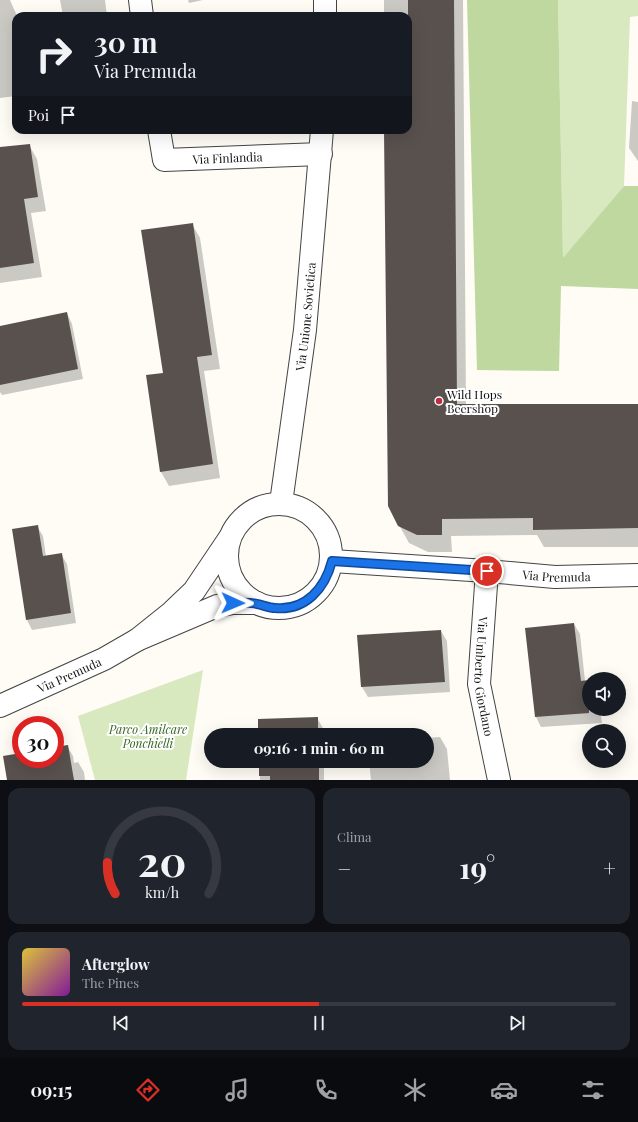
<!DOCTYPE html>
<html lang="it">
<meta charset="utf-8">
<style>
body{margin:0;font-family:"Playfair Display",serif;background:#20242c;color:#f1f3f6;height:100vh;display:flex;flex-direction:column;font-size:15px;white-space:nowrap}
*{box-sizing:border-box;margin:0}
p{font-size:13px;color:#9ea1a6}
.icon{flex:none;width:22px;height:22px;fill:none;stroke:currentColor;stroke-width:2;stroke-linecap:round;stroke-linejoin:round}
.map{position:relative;height:780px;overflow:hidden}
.side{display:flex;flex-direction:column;gap:8px;padding:8px;background:#0d0f14;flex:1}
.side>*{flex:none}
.hud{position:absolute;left:12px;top:12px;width:400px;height:122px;border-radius:12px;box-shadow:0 4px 16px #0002;background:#171b24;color:#f1f3f6;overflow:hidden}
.buttons{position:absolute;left:582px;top:672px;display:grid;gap:8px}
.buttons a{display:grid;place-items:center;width:44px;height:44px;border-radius:50%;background:#171b24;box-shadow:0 4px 16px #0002;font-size:20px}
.speed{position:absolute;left:12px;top:716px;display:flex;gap:8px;font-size:20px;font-weight:700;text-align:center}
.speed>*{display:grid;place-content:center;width:52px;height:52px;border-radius:50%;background:#171b24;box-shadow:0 4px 16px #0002;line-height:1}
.speed .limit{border:6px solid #d22;background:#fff;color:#111}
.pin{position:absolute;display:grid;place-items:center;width:34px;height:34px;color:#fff;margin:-17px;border:2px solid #fff;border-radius:50%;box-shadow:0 1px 4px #0007}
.me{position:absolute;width:44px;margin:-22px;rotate:91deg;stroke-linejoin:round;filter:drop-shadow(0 0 3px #0008)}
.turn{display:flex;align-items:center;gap:14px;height:84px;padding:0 16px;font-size:18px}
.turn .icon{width:52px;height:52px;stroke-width:2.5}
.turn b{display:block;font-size:28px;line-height:34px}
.then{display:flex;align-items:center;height:38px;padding:0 16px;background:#0003;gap:8px;font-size:15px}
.big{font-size:30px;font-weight:700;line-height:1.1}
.side .widget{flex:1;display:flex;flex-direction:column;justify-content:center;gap:6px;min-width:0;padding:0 14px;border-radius:12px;background:#20242c}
.side .dial{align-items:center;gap:0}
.dial svg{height:104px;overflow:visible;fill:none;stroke:#363941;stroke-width:7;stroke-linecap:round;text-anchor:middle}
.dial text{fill:#f1f3f6;stroke:none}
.song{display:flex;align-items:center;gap:12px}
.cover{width:48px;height:48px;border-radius:6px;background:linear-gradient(135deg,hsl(50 70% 55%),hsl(290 70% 35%))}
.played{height:4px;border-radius:2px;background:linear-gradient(90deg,#d93025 50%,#363941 50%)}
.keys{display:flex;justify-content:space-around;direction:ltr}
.heat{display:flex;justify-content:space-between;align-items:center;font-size:22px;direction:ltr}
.side .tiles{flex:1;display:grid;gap:8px;grid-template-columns:1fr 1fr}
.widget:last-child{grid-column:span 2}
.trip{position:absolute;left:204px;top:728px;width:230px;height:40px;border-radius:20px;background:#171b24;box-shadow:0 4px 16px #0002;font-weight:700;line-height:40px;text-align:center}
.dock{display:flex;height:64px;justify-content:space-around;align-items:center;background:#090b0e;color:#9ea1a6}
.dock .icon{width:28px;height:28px}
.dock .selected{color:#d93025}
.dock b{font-size:18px;color:#f1f3f6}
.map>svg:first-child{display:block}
.green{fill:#d8e8bf}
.forest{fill:#bed8a0}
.shadow{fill:#0003}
.building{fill:#59514e}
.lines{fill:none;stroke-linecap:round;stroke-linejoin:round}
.street-casing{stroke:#444;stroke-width:24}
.street{stroke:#fff;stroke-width:22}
.route-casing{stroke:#114b97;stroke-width:10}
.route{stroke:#1a73e8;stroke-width:7}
.poi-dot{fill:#b93044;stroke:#fff;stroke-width:1.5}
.labels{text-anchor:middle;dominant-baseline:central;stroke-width:4;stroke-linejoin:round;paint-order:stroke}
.street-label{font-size:12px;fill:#111;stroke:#fff}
.poi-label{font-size:12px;fill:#111;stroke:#fff;text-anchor:start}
.park-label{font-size:12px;font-style:italic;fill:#386624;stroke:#fff}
</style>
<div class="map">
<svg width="638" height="780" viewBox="0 0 638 780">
<rect width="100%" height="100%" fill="#fefcf5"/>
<g class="green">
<polygon points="558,0 638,0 638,16 630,17 624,186 563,259"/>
<polygon points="203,670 186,780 95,780 78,716"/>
</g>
<polygon class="forest" points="467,0 558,0 563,258 624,186 638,186 638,289 561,286 559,371 477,370"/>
<g class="shadow">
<polygon points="0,0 10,0 17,16 16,96 0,98"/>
<polygon points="60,0 105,0 107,16 63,16"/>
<polygon points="188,0 203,0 189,3"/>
<polygon points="384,0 463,0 466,405 638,405 638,547 544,547 537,535 451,536 452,552 428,552 409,543 399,525 385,130 408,130 408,16 384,16"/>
<polygon points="632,101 638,102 638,161 629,148"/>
<polygon points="29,145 37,159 46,211 31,213 42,277 0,283 0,149"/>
<polygon points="192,224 200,238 220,369 204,371 220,478 169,486 161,472 164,373"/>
<polygon points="67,313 72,324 83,379 2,395 0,392 0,327"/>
<polygon points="37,526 43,536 46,556 61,554 67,564 76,623 32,630 27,620 13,530"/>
<polygon points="574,624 580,634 585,681 589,681 589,709 600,709 602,723 541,727 536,717"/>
<polygon points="441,631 447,641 450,692 368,697 362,687 358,636"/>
<polygon points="317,718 323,728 323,735 259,735"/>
<polygon points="440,737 447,749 450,780 371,780 369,761 427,761 427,738"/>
<polygon points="67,746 73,756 74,763 78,762 84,772 85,780 8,780 21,754 21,759 55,759 55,748"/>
<rect x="260" y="761" width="64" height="19"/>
</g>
<g class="building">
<polygon points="408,0 454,0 457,404 638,404 638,528 533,530 533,518 442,519 442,535 417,535 398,526 388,506 384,130 408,130"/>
<polygon points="30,144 38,197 24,199 34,263 0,268 0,147"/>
<polygon points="193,223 212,355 197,357 213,464 160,472 146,375 163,373 141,230"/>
<polygon points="67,312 78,369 0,385 0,326"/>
<polygon points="38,525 43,556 62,553 71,613 26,620 12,529"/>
<polygon points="574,623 581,681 589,680 589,713 535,717 525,628"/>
<polygon points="441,630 445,682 361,687 357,635"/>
<polygon points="318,717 318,735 258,735 258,719"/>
<polygon points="68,745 74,780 7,780 3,756 21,753 21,759 55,759 55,747"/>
<polygon points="259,761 319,761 319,780 270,780 270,776 259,776"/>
</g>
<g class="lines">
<g class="street-casing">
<g id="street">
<polyline points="140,0 142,16"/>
<polyline points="325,16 325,0"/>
<path id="s1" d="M159 130 164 160 321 154"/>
<path id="s2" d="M281 503 305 330 322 130"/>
<circle cx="279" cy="556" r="52"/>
<polyline points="229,539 194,591 172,612 137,640 217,606 233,603 257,603"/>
<path id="s3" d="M332 561 487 571 555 577 638 575"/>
<path id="s4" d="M487 571 479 684 499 780"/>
<path id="s5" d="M0 706 104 659 137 640"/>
</g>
</g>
<use href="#street" class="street"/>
</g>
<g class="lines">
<g class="route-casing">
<path id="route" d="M233 603C240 603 250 602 257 604 263 605 269 608 275 608 306 611 325 588 332 561L487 571"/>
</g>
<use href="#route" class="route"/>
</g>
<circle class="poi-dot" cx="439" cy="401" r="4"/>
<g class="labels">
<g class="street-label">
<text stroke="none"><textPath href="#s1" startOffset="94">Via Finlandia</textPath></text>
<text stroke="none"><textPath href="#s2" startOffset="188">Via Unione Sovietica</textPath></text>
<text stroke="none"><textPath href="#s3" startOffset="225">Via Premuda</textPath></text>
<text stroke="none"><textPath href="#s5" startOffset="76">Via Premuda</textPath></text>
<text stroke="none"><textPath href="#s4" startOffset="106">Via Umberto Giordano</textPath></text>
</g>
<g class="poi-label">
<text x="447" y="394">Wild Hops<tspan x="447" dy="14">Beershop</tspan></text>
</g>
<g class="park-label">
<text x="148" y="729">Parco Amilcare<tspan x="148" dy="14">Ponchielli</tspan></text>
</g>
</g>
</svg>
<div class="buttons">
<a><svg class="icon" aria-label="sound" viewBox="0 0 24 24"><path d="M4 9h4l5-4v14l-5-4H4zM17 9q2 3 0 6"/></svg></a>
<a><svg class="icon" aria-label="search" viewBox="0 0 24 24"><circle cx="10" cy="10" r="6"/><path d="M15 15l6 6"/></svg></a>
</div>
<div class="speed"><div class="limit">30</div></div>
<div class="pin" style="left:487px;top:571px;background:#d93025"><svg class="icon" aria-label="arrive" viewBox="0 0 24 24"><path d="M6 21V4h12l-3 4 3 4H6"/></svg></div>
<svg class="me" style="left:233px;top:603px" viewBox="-20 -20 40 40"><path d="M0-17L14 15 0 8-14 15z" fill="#1a73e8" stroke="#fff" stroke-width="4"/></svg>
<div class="trip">09:16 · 1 min · 60 m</div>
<div class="hud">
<div class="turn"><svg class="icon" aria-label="right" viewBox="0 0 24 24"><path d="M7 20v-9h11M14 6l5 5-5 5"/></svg><div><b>30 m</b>Via Premuda</div></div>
<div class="then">Poi<svg class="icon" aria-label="arrive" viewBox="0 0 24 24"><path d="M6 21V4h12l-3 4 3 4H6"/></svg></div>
</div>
</div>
<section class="side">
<div class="tiles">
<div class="widget dial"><svg viewBox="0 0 100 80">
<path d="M14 69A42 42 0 1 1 86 69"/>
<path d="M14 69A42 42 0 0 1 8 45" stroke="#d93025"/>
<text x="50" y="56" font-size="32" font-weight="700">20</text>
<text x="50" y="72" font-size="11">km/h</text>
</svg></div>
<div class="widget"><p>Clima</p>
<div class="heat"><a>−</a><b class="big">19°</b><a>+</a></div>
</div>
<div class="widget">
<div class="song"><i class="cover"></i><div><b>Afterglow</b><p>The Pines</p></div></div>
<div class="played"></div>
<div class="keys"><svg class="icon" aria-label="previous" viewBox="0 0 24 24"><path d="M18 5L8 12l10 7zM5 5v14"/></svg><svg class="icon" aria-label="pause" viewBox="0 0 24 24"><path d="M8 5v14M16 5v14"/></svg><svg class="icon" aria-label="next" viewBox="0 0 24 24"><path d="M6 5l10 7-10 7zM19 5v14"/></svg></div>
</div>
</div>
</section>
<nav class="dock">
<b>09:15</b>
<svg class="icon selected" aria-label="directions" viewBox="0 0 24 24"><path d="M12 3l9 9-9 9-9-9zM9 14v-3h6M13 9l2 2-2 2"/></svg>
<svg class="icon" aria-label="music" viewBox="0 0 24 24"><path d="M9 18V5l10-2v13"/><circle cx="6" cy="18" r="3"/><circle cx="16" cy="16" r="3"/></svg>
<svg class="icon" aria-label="phone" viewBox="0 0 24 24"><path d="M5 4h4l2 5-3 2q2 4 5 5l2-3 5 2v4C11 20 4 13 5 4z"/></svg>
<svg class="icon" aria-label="climate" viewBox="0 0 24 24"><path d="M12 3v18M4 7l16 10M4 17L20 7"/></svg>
<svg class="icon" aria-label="car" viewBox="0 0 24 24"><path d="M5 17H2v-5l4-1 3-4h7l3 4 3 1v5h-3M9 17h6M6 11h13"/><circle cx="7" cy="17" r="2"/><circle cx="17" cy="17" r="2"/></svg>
<svg class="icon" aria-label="filters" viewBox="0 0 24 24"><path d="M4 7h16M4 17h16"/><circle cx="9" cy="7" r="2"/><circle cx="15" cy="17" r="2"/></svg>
</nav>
